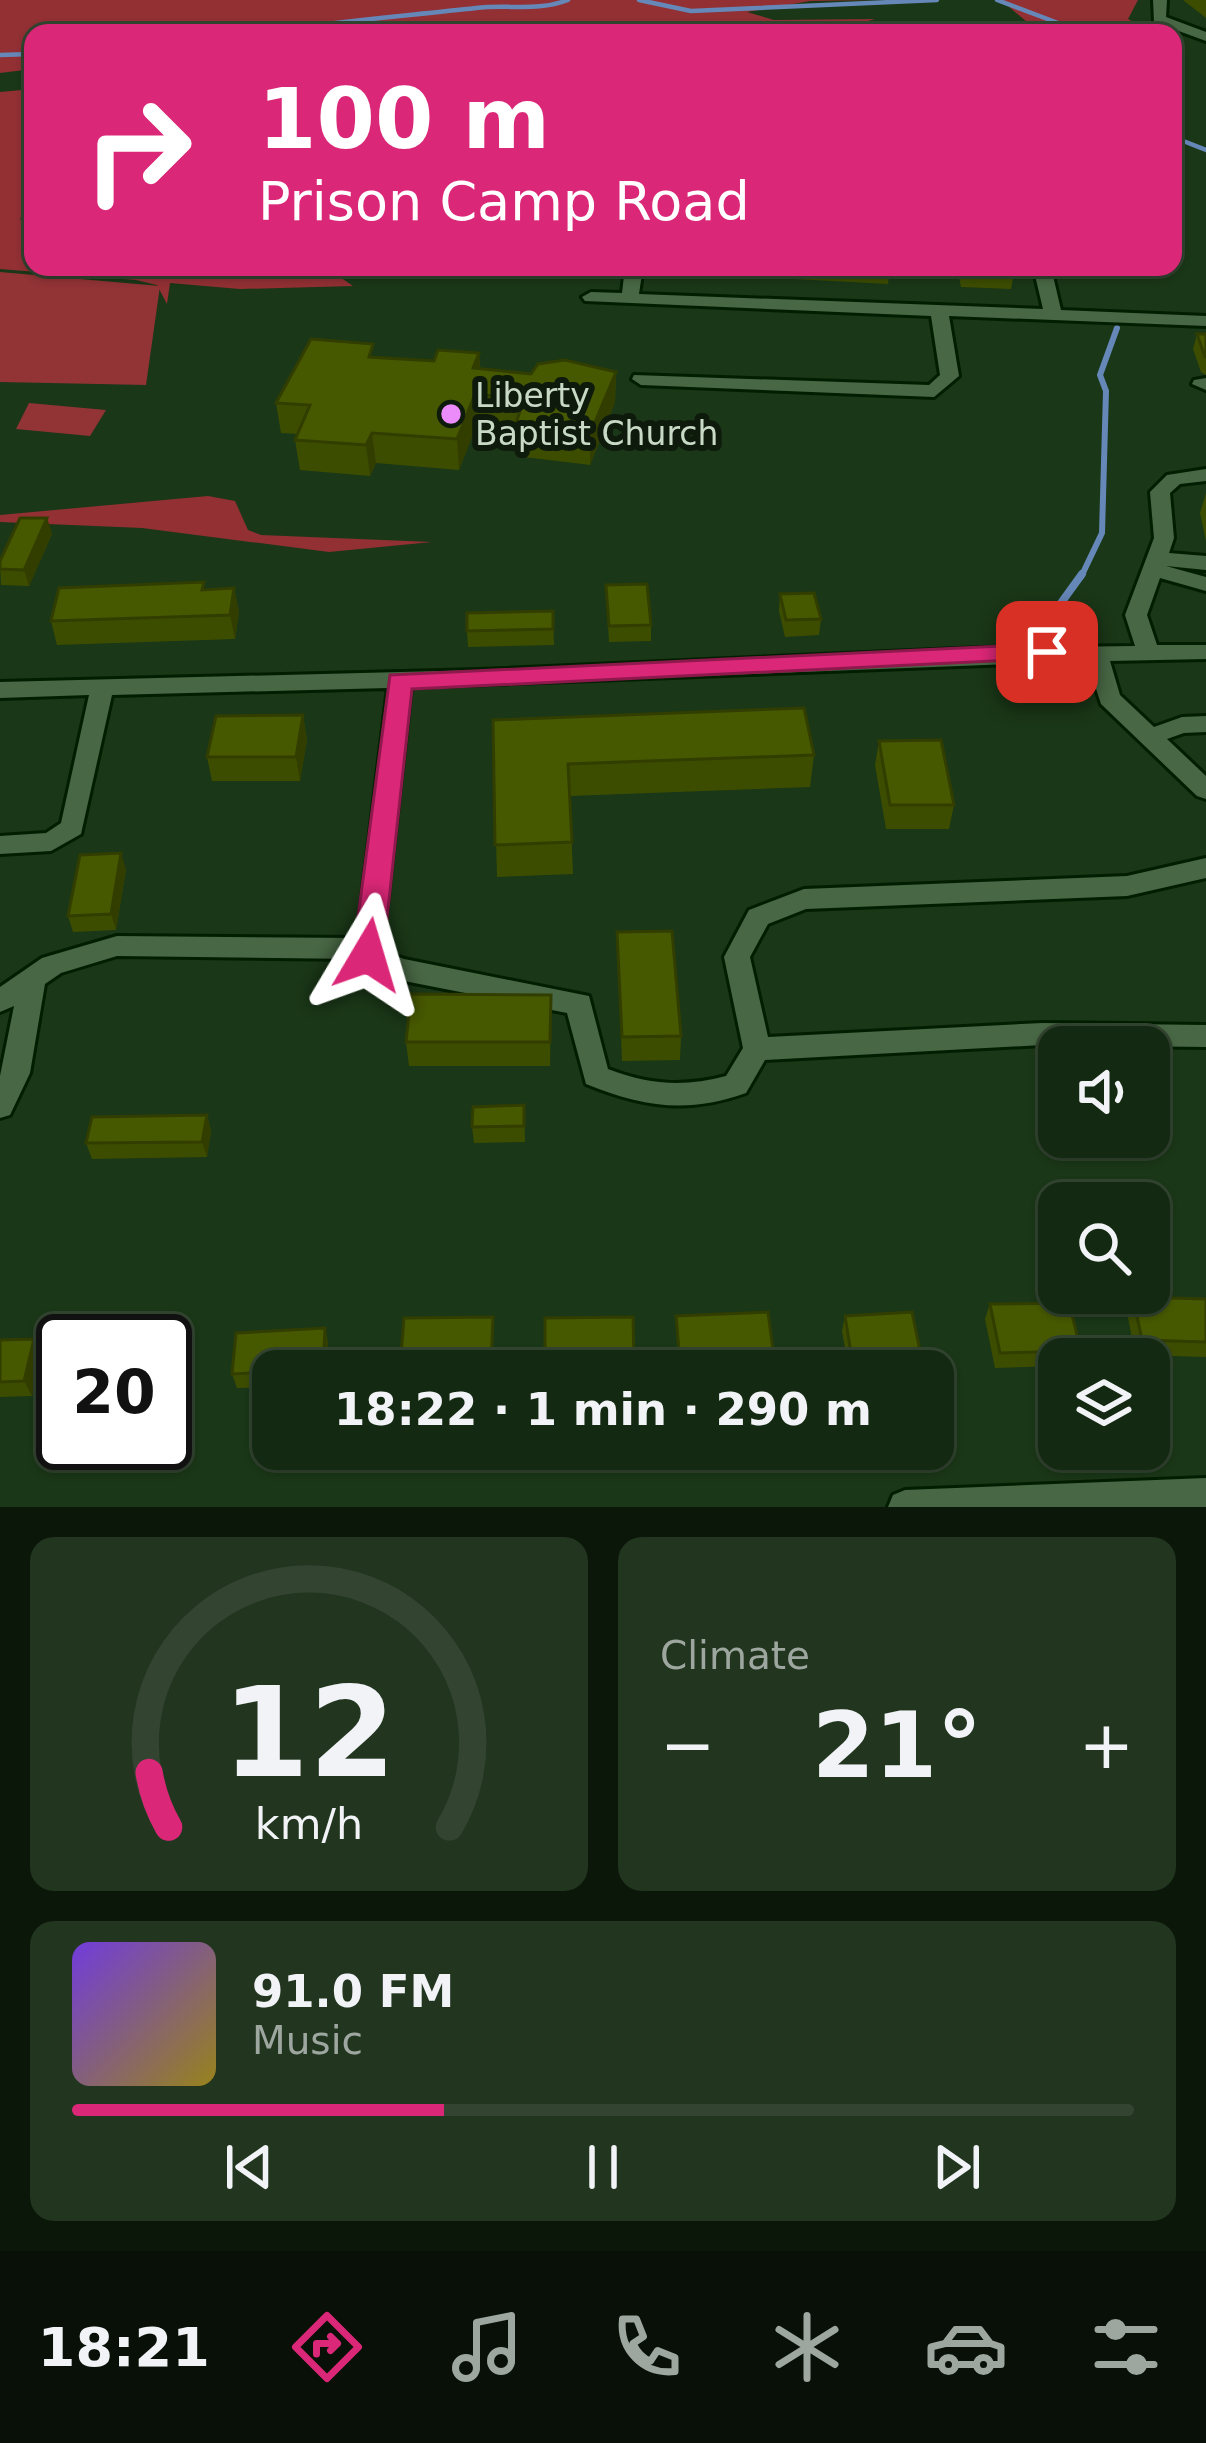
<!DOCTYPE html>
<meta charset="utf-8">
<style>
body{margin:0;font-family:"DejaVu Sans",sans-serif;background:#21351f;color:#f1f3f6;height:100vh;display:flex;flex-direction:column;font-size:45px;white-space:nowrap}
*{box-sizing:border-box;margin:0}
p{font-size:39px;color:#9da69f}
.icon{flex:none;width:66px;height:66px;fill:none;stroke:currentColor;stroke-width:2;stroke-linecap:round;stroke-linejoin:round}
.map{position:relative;height:1507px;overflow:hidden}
.sheet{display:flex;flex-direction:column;gap:30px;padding:30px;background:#0b1709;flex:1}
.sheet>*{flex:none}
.banner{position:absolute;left:24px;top:24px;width:1158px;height:252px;border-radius:24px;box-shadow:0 3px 9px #0004,0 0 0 3px #334531;background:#db2777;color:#fff;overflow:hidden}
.controls{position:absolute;left:1038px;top:1026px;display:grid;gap:24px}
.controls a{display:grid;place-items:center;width:132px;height:132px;border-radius:24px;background:#142911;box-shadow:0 3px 9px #0004,0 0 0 3px #334531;font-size:60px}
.speed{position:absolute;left:36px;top:1314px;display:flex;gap:24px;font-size:60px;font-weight:700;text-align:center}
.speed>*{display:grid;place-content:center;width:156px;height:156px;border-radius:50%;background:#142911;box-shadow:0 3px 9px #0004,0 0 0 3px #334531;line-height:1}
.speed .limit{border:6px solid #111;border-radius:18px;background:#fff;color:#111}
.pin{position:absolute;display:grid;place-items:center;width:102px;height:102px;color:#fff;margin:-51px;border-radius:24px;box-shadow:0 6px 18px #0006}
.me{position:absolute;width:132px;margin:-66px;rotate:7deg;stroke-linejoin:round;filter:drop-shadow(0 0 9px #0008)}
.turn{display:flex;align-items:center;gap:42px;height:252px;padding:0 36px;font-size:54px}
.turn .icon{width:156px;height:156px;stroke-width:2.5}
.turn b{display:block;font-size:84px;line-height:102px}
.big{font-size:90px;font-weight:700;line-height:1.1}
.sheet .card{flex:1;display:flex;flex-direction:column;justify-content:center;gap:18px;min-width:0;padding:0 42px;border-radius:24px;background:#21351f}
.sheet .dial{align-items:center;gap:0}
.dial svg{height:312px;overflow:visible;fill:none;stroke:#334531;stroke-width:7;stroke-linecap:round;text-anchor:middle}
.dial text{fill:#f1f3f6;stroke:none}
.song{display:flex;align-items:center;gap:36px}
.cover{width:144px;height:144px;border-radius:18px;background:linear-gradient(135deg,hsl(260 70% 55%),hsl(50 70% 35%))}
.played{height:12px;border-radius:6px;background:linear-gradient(90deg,#db2777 35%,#334531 35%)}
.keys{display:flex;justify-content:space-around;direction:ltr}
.heat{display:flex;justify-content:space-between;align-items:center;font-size:66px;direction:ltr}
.sheet .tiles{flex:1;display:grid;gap:30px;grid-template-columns:1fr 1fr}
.card:last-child{grid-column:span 2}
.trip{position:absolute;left:252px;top:1350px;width:702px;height:120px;border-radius:24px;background:#142911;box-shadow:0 3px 9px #0004,0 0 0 3px #334531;font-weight:700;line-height:120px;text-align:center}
.tab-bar{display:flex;height:192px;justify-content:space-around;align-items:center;background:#081007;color:#9da69f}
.tab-bar .icon{width:84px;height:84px}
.tab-bar .current{color:#db2777}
.tab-bar b{font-size:54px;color:#f1f3f6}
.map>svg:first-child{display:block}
.green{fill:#923336}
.forest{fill:#923034}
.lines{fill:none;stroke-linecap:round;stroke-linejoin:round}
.stream-far2{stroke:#6688b8;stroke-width:4.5}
.stream-far1{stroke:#6688b8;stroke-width:6}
.stream{stroke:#6688b8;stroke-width:8}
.minor-casing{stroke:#021e01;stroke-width:6}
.minor{fill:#486744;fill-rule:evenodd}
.wall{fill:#3d4d00}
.shaded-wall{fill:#323e00}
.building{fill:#475900;stroke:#323e00;stroke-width:3}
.route{fill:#db2777;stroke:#8e194d;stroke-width:3}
.poi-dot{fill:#ec8cfb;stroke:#0e1b0c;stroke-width:4.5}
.labels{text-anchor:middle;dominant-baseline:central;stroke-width:12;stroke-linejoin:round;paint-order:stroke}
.far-poi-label{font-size:33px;fill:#c8dac6;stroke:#0e1b0c;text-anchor:start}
</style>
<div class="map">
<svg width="1206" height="1507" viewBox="0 0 1206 1507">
<rect width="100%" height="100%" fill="#1a3717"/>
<g class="green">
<polygon points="0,272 160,286 146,385 0,382"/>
<polygon points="29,403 106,410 90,436 16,429"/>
</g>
<g class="forest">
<path d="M0 0H874L810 1 747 12 774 20 875 19 849 27C576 23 305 33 33 33V69L0 73Z"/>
<polygon points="1001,0 1138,0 1128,19 1154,33 1079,29 1079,33 1040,33"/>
<polygon points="33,89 33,195 20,219 33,228 33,267 307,267 337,275 353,286 240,289 170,283 167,304 157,285 136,280 0,269 0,92"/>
<polygon points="208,496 235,501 248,530 261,535 432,542 329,552 142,528 0,522 0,515"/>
</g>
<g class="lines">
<g class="stream-far2">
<polyline points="639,0 691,11 937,0"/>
<polyline points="997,0 1066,26 1068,33"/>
<path d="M263 33C334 21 405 16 476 8 508 4 537 12 568 0"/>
<polyline points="0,55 33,54"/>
<polyline points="1173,137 1206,150"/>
</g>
<polyline class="stream-far1" points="1081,577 1102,533 1106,391 1100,375 1117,328"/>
<polyline class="stream" points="1040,632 1082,574"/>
<g class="minor-casing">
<g id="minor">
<polygon points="1153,0 1167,0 1166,17 1206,32 1206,41 1154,22"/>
<polygon points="625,267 643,267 639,294 1043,309 1033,267 1051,267 1061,310 1206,316 1206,326 949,316 959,376 934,397 641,385 632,379 634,375 929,385 940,375 931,316 585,301 582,297 591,292 622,293"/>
<polygon points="1206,378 1206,390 1192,384 1194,380"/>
<path d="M1206 469V481L1180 484 1170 493 1174 538 1169 553 1206 556V570L1166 566 1206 577V591L1160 578 1147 615 1157 645H1206V659L1110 661 1120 695 1154 727 1182 717 1206 716V732L1184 733 1167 739 1206 776V799L1197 796 1101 704 1087 661 411 687 382 950 404 959 589 996 608 1069C649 1085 685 1087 726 1076L743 1048 724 957 749 910 804 889 1127 876 1206 858V878L1127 896 806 909 768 924 750 957 768 1037 1042 1023 1206 1025V1047L1042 1045 765 1060 746 1093C688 1114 642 1107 586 1084L567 1013 399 980 357 959 117 956 61 973 45 984 30 1073 10 1115 0 1118V1076L14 1006 0 1012V987L42 958 117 936 357 938 388 688 112 695 81 834 51 851 0 854V836L46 833 61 823 89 695 0 698V682L479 670 980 648 1135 646 1125 615 1154 538 1150 492 1167 475Z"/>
<polygon points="1206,1478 1206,1507 888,1507 893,1495 905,1490"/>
</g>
</g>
<use href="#minor" class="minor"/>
</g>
<g class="wall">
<polygon points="1183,0 1206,0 1206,18"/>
<polygon points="677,267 715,267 715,273 677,272"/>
<polygon points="794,267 890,267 888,284 794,279"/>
<polygon points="957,267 1015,267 1011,289 961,287"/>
<polygon points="1197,334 1206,334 1206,375 1201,372 1193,349"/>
<polygon points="479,353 480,369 531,374 616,372 615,402 590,465 516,456 515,428 477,424 459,470 376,463 370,476 300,470 295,440 298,434 281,433 276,403 375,358 434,361"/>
<polygon points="1206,493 1206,541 1200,513"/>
<polygon points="47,518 52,534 29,586 1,585 0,561"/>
<polygon points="606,585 651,625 651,641 609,642"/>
<polygon points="234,588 239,612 235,639 57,645 51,621 205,589"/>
<polygon points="780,595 821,619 819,635 785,637 779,611"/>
<polygon points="553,611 554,645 468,647 467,631"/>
<polygon points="303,715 307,740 300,781 212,781 207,757"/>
<polygon points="493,720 814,755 810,787 570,796 573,874 497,877"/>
<polygon points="879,741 954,805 949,829 886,829 875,765"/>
<polygon points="126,869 116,930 73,932 68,916"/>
<polygon points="617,932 681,1036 680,1060 622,1061"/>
<polygon points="551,995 550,1066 409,1066 406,1042"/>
<polygon points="524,1105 525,1142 474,1143 472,1127"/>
<polygon points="207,1115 211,1131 207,1157 92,1159 86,1143"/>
<polygon points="1133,1297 1206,1299 1206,1357 1135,1355 1127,1312"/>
<polygon points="990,1304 1081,1351 1078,1359 1059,1359 1059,1366 995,1368 985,1319"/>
<polygon points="676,1316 774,1358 772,1371 678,1371"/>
<polygon points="845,1316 921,1355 917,1370 849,1371 842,1331"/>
<polygon points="493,1317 493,1371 400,1371 400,1368"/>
<polygon points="633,1317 634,1371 545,1371 545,1318"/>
<polygon points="325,1328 328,1343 327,1371 273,1371 273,1387 237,1388 232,1374"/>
<polygon points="0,1340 41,1354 32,1396 0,1397"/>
</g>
<g class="shaded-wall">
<polygon points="479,353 481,383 475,396 477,424 459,470 457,439 473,368"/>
<polygon points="616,372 615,402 590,465 590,434"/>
<polygon points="372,433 376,463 370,476 366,445"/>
<polygon points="47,518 52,534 29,586 24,570"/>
<polygon points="234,588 239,612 235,639 230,615"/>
<polygon points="303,715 307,740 300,781 296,757"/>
<polygon points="121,853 126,869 116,930 111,914"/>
<polygon points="207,1115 211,1131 207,1157 202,1142"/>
<polygon points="169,1328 174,1343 167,1391 165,1386 165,1354"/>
<polygon points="325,1328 328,1343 327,1371 323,1371"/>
<polygon points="34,1339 41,1354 32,1396 24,1381"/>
</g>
<g class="building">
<polygon points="1197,334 1206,334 1206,357 1205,357"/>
<polygon points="311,339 373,344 369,357 434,361 438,350 479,353 473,368 531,374 538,364 565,360 616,372 590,434 515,426 524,399 475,394 457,439 372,433 366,445 295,440 310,405 276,403"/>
<polygon points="20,518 47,518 24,570 0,569 0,561"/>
<polygon points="204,582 202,590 234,588 230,615 51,621 59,588"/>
<polygon points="647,584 651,625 609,626 606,585"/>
<polygon points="814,593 821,619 786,620 780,594"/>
<polygon points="553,611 553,629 467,631 467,613"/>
<polygon points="804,708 814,755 568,764 572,842 495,845 493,720"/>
<polygon points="303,715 296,757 207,757 216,716"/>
<polygon points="941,740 954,805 890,805 879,741"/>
<polygon points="121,853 111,914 68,916 80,855"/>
<polygon points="672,931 681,1036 622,1037 617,932"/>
<polygon points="411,994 551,995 550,1042 406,1042"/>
<polygon points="524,1105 524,1126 472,1127 473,1107"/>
<polygon points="207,1115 202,1142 86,1143 92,1117"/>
<polygon points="1133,1297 1206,1299 1206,1342 1142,1340"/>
<polygon points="1069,1303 1081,1351 1000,1353 990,1304"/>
<polygon points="768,1312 774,1358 680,1362 676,1316"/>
<polygon points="912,1312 921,1355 852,1359 845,1316"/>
<polygon points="493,1317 491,1367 400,1368 404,1318"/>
<polygon points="633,1317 634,1362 545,1363 545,1318"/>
<polygon points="169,1328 165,1354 165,1341 80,1341 82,1331"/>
<polygon points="325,1328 323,1369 232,1374 236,1333"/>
<polygon points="34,1339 24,1381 0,1382 0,1340"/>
</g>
<polygon class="route" points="1047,644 1060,652 1056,658 412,689 383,955 379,964 357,964 353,955 390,675"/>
<circle class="poi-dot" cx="451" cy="414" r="12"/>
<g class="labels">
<g class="far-poi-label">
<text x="475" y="395">Liberty<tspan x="475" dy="38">Baptist Church</tspan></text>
</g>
</g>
</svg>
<div class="controls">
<a><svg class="icon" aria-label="sound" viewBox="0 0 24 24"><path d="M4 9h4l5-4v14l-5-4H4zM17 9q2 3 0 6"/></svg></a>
<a><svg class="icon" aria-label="search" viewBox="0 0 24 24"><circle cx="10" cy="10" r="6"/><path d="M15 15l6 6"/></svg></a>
<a><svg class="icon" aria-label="layers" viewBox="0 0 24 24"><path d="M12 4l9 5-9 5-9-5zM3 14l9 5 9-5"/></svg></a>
</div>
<div class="speed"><div class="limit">20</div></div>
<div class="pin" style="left:1047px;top:652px;background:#d93025"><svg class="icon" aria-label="arrive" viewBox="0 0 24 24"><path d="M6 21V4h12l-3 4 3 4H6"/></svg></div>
<svg class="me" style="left:368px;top:955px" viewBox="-20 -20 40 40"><path d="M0-17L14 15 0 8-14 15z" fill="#db2777" stroke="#fff" stroke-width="4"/></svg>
<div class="trip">18:22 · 1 min · 290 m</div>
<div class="banner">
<div class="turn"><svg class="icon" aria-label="right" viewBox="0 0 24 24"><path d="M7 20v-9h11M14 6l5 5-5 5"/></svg><div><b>100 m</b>Prison Camp Road</div></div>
</div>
</div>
<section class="sheet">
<div class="tiles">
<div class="card dial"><svg viewBox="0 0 100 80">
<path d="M14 69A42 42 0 1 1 86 69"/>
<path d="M14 69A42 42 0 0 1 9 55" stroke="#db2777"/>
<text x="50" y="56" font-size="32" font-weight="700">12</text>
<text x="50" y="72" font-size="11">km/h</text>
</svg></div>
<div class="card"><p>Climate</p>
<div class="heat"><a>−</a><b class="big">21°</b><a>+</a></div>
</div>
<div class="card">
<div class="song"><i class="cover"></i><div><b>91.0 FM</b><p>Music</p></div></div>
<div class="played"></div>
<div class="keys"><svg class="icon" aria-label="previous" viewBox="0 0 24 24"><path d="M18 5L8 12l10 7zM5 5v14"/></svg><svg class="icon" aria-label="pause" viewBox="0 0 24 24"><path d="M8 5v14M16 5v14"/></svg><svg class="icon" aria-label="next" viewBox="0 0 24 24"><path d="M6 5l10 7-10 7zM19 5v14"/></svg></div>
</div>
</div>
</section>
<nav class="tab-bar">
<b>18:21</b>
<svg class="icon current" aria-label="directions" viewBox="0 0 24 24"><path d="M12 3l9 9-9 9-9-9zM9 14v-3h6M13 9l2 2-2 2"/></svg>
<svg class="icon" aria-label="music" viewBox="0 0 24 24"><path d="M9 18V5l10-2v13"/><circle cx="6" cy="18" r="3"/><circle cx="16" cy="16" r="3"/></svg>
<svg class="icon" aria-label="phone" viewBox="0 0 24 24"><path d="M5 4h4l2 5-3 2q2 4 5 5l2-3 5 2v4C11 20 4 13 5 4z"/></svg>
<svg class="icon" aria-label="climate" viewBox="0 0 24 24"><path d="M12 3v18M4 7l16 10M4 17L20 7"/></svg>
<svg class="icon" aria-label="car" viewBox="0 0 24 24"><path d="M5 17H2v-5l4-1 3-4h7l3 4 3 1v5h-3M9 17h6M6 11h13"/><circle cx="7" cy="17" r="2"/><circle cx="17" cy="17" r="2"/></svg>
<svg class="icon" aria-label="filters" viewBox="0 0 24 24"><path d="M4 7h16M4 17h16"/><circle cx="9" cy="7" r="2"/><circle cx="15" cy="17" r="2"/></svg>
</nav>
